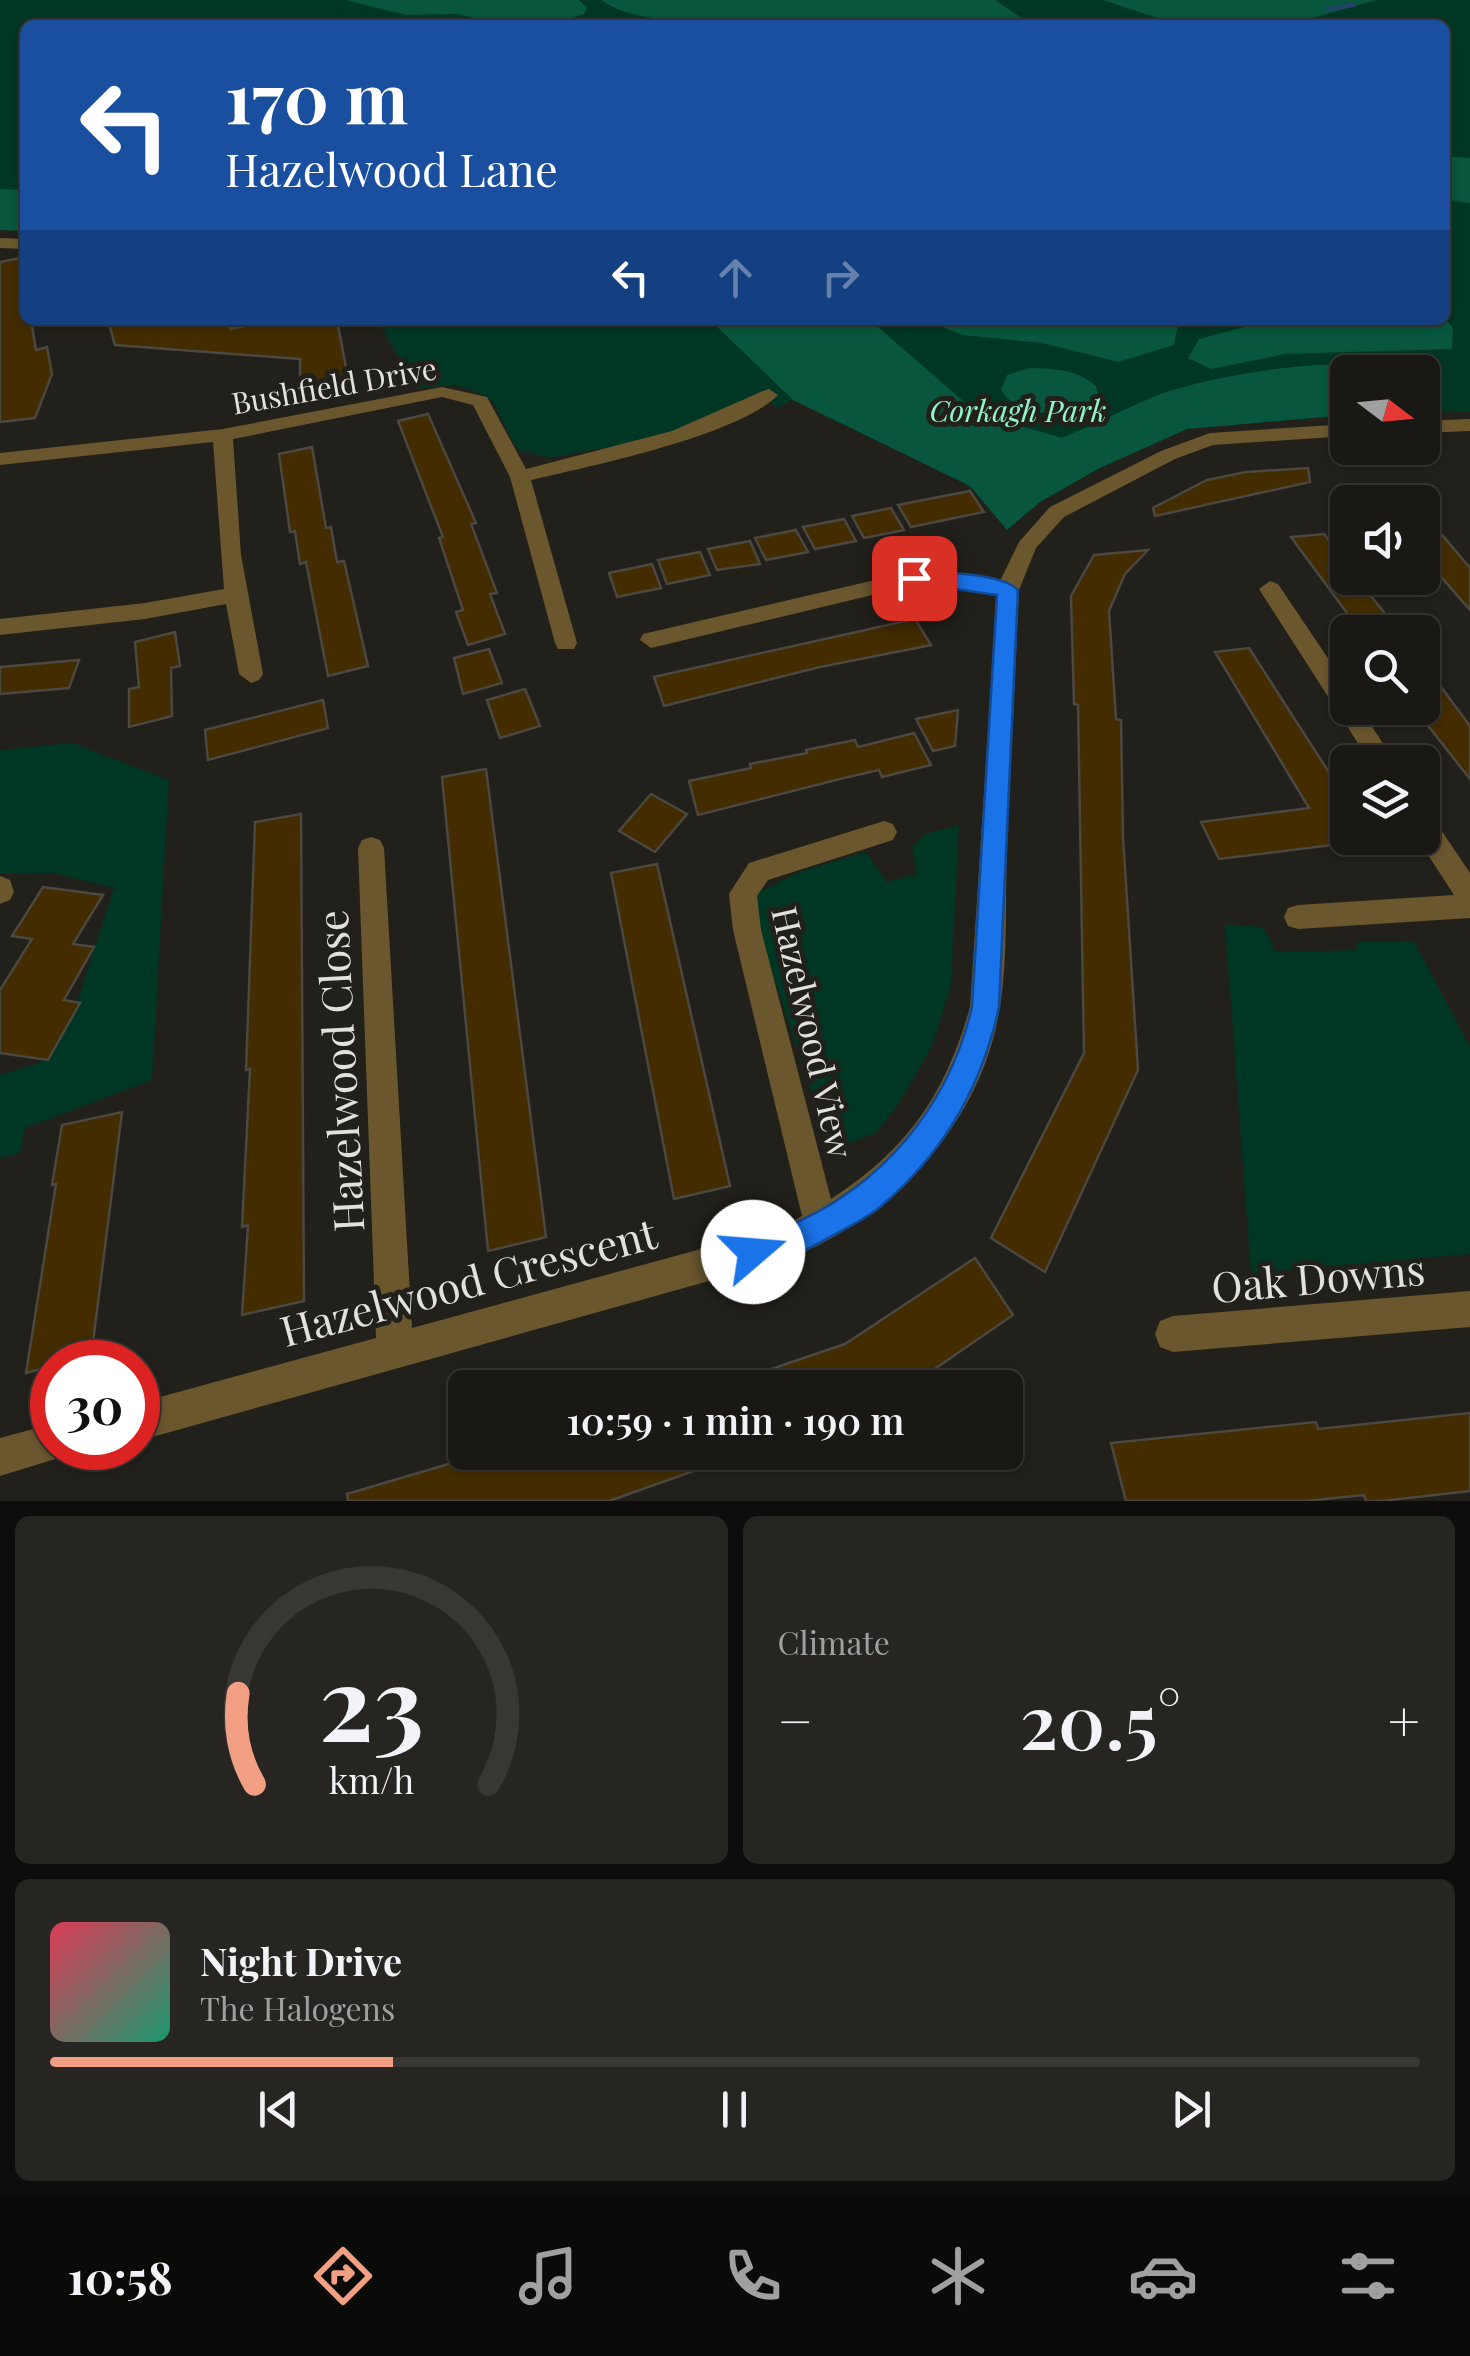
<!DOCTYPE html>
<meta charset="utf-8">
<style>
body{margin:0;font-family:"Playfair Display",serif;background:#272522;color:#f1f3f6;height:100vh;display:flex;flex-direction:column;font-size:38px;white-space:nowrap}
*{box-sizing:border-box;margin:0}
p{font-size:32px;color:#9fa0a0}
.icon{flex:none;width:55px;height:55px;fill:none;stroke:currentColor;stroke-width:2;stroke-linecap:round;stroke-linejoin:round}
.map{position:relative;height:1501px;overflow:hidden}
.panel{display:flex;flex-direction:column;gap:15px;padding:15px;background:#0e0d0b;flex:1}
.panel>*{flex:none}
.guide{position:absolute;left:20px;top:20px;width:1430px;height:305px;border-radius:15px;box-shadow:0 2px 8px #0004,0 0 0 2px #383734;background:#1a4fa0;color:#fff;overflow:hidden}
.needle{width:65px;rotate:106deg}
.buttons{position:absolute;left:1330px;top:355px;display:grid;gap:20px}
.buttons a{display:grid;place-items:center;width:110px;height:110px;border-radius:15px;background:#1a1814;box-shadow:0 2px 8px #0004,0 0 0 2px #383734;font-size:50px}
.speed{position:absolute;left:30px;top:1340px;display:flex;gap:20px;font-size:50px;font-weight:700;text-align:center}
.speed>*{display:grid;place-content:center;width:130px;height:130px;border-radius:50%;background:#1a1814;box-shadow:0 2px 8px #0004,0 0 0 2px #383734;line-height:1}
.speed .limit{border:15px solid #d22;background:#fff;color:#111}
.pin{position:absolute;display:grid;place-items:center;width:85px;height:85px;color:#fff;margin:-42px;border-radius:20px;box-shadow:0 5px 15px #0006}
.me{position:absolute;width:110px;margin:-55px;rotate:72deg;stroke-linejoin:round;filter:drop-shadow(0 0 8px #0008)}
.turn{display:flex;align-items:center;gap:35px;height:210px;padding:0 40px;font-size:45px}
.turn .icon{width:130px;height:130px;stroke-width:2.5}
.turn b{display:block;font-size:70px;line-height:85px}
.lanes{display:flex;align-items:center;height:95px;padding:0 40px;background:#0003;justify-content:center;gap:50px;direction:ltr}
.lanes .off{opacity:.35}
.big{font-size:75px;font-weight:600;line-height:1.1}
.panel .tile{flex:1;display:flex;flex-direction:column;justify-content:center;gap:15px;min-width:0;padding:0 35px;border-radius:15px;background:#272522}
.panel .dial{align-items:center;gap:0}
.dial svg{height:260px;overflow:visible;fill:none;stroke:#383734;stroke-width:7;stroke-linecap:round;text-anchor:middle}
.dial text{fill:#f1f3f6;stroke:none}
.song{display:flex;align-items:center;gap:30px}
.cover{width:120px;height:120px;border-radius:15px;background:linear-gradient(135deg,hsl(350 70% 55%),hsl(160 70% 35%))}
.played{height:10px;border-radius:5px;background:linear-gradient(90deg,#f39f83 25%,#383734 25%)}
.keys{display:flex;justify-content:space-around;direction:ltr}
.heat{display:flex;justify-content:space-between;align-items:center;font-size:55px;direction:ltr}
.panel .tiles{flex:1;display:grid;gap:15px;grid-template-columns:1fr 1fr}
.tile:last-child{grid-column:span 2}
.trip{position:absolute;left:448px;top:1370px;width:575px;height:100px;border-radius:15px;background:#1a1814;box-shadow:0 2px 8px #0004,0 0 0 2px #383734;font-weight:600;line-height:100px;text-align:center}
.tabs{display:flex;height:160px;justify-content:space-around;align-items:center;background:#0a0a08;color:#9fa0a0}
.tabs .icon{width:70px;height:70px}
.tabs .active{color:#f39f83}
.tabs b{font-size:45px;color:#f1f3f6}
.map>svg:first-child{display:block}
.green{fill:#003624}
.forest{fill:#07563d}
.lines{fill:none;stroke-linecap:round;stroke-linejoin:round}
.stream{stroke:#26416c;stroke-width:4}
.building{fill:#422c00;stroke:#4b4741;stroke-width:2.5}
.minor{fill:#6b572e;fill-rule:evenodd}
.route{fill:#1a73e8;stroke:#114b97;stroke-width:2.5}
.labels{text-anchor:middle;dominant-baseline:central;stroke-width:10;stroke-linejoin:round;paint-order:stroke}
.far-street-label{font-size:30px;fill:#e2e1dd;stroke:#22201a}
.far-park-label{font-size:30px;font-style:italic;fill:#91f5ca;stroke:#22201a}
.street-label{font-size:35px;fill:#e2e1dd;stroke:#22201a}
.near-street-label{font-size:42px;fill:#e2e1dd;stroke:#22201a}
</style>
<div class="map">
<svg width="1470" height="1501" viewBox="0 0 1470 1501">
<rect width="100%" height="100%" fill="#22201a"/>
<g class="green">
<polygon points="0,0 1470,0 1470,412 1423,412 1422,372 1348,372 1347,415 1187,429 1098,469 1040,502 1007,530 970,486 793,400 777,408 760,393 655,439 549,458 517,449 493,402 475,391 454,385 415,388 378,320 1445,320 1445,25 25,25 25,231 0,230"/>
<polygon points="72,743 169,780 152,1080 25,1128 20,1153 0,1158 0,1075 39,1063 73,1015 114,888 53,873 0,874 0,750"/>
<polygon points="959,825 951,984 933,1044 897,1106 875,1133 842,1146 823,1127 754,917 751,896 802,871 866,852 887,882 917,874 912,847 925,834"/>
<polygon points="1225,924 1263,927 1276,952 1356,950 1357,942 1414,941 1470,1047 1470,1254 1251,1273"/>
</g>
<g class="forest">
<polygon points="346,0 579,0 587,8 584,14 569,19 502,24 456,14 406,15"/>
<path d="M601 0H995L1023 19 1020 25H745C700 16 641 28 601 0Z"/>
<polygon points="1103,0 1376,0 1306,20 1304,25 1178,25"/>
<polygon points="1445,156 1470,158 1470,203 1445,200"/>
<polygon points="0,189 25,190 25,231 0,230"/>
<polygon points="1445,319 1453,328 1452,349 1285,354 1211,369 1188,358 1199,339 1271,320"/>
<path d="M710 320H870L977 413 1062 438C1093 425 1123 410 1153 397 1201 377 1350 351 1395 372H1348L1347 415 1187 429 1098 469 1040 502 1007 530 970 486 793 400Z"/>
<polygon points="926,320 1179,320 1174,345 1118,362 1042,343 962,335"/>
<path d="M1030 368C1056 369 1076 369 1096 386L1099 402C1067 414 1023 423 1001 390L1007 375Z"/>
</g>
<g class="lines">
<polyline class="stream" points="1327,9 1354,5"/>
</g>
<g class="building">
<polygon points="25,257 25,320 31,320 36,350 47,347 52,374 35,418 0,422 0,262"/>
<polygon points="108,320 229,320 230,329 274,320 337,320 348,378 300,387 300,359 115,345"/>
<polygon points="428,414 476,523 471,524 497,593 490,594 505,634 468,645 456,612 463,610 439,538 443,537 398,421"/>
<polygon points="312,447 326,528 331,527 337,562 344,561 368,666 328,676 306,562 300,564 295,531 290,532 279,454"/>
<polygon points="1308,468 1310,482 1155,516 1153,508 1207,480 1246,472"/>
<polygon points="970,491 984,512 911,527 898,505"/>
<polygon points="891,508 904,530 864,538 852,516"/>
<polygon points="1422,511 1470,568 1470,610 1422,555"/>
<polygon points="844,519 856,541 815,549 803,527"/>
<polygon points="796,530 808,552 766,560 755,538"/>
<polygon points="1324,534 1348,565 1348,578 1356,578 1400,632 1361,632 1291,537"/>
<polygon points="750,541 760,564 717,570 708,549"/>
<polygon points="1148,550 1125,574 1109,611 1116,719 1121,720 1123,837 1138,1070 1045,1272 991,1238 1084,1053 1078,705 1074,704 1071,596 1094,555"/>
<polygon points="700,552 710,575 667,584 658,560"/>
<polygon points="652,564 661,588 617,597 609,573"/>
<polygon points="915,619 931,645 820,667 664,706 654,677"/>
<polygon points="175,632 180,666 171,668 172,716 129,727 129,689 139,687 135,642"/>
<polygon points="1249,648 1348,802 1348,843 1219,859 1201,822 1309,808 1215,652"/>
<polygon points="489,649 502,683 463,694 454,658"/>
<polygon points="79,660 69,688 0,694 0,667"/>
<polygon points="1422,661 1470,726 1470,779 1422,718"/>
<polygon points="525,689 540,726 500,738 487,700"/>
<polygon points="323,700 328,728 208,760 205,730"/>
<polygon points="958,710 955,746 933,751 916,719"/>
<polygon points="914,733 931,765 882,777 879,770 844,778 698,815 689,781 751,768 750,764 807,753 806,750 855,740 858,747"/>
<polygon points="486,769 546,1237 488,1251 442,777"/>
<polygon points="651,794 687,814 655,852 619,831"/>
<polygon points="301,814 304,1301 242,1315 248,1225 242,1227 250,1069 246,1070 255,822"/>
<polygon points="657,864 730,1186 674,1199 611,873"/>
<polygon points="43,887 103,895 73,944 94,947 64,1000 80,1003 48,1060 0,1053 0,990 32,939 12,936"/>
<polygon points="122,1112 91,1358 52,1362 52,1366 26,1373 56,1184 52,1185 62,1125"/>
<polygon points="975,1258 1013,1315 907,1388 728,1388 727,1384 845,1344"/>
<polygon points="1470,1413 1470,1491 1382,1501 1366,1501 1364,1495 1305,1501 1126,1501 1111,1443 1316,1422 1318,1429"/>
<polygon points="489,1452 736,1452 736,1456 609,1501 348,1501 347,1494"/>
</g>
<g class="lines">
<g class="minor">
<polygon points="0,238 25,239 25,249 0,248"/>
<path d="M442 387 487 397 526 469 672 431 763 391 769 389 778 395C737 436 590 466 531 480L577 643 574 649H558L555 643 510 477 473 405 442 397 233 439 241 555 263 674 259 680 251 683 239 674 226 604 145 619 0 635V619L145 603 224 589 213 442 0 465V453L223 429Z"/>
<polygon points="1470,419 1470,431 1422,433 1422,421"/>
<path d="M1348 424V436L1213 445 1175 459 1064 517 1036 548 1019 590C1015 676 1011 762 1007 848 1005 900 1008 956 1000 1007 982 1122 895 1215 791 1258L138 1441V1403L376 1338 358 848 362 840 371 837 380 840 384 848 412 1328 785 1226 802 1216 733 930 729 894 749 863 884 821 893 824 897 832 893 840 768 880 757 896 761 930 831 1199C908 1149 945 1095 970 1007L997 595 951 586 914 585 651 648 640 640 643 634 914 571 951 572 1000 581 1019 542 1050 507 1161 451 1210 433Z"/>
<polygon points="1270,581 1278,584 1348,688 1348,708 1360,708 1395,762 1370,762 1259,589"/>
<polygon points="1422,812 1431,815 1470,873 1470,918 1298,929 1288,926 1284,917 1288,908 1298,905 1454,895 1417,838 1422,838"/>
<polygon points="0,876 10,880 14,892 10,900 0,904"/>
<polygon points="1470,1291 1470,1327 1173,1352 1160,1347 1155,1334 1160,1321 1173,1316"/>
<polygon points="52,1424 52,1448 69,1448 65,1456 0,1476 0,1438"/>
</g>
</g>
<path class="route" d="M914 571C939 572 1002 573 1018 590L999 1007C982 1087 943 1154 880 1207 863 1221 840 1231 821 1242 799 1254 766 1273 742 1263L738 1252 742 1241C756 1235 772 1233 786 1227 882 1187 949 1106 972 1007L997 595 907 582 904 578Z"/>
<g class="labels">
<g class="far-street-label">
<text transform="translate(334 385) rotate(-10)">Bushfield Drive</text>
</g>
<g class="far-park-label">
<text x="1018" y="410">Corkagh Park</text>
</g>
<g class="street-label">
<text transform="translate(814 1032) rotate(77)">Hazelwood View</text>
</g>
<g class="near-street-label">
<text transform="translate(339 1071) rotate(-93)">Hazelwood Close</text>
<text transform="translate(1318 1277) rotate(-5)">Oak Downs</text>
<text transform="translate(468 1281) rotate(-15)">Hazelwood Crescent</text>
</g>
</g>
</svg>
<div class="buttons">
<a><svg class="needle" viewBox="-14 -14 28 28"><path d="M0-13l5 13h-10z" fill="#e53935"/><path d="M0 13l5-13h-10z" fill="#9fa0a0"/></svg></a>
<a><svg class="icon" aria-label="sound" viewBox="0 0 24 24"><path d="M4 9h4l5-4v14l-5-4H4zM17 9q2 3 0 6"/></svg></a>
<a><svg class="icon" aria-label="search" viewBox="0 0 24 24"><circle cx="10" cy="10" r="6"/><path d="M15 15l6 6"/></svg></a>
<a><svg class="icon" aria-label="layers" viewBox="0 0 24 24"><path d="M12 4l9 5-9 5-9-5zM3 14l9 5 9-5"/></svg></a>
</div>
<div class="speed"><div class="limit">30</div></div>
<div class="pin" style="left:914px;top:578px;background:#d93025"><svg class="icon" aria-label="arrive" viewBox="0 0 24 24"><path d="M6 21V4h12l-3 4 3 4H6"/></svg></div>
<svg class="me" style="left:753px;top:1252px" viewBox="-20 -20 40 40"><circle r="19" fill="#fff"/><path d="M0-13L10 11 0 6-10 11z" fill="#1a73e8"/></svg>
<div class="trip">10:59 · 1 min · 190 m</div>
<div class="guide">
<div class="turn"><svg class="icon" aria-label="left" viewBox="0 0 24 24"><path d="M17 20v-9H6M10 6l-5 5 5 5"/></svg><div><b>170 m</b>Hazelwood Lane</div></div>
<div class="lanes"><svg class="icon" aria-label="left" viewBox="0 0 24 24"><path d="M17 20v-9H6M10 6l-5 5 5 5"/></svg><svg class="icon off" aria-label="ahead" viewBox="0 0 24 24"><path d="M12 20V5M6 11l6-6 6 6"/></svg><svg class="icon off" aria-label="right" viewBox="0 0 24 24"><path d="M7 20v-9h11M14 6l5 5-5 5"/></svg></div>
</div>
</div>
<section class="panel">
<div class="tiles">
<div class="tile dial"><svg viewBox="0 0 100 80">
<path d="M14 69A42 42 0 1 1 86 69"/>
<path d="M14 69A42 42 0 0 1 9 41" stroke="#f39f83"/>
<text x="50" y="56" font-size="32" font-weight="700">23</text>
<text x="50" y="72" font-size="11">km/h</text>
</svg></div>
<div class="tile"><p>Climate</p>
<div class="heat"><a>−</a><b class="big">20.5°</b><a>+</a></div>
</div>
<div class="tile">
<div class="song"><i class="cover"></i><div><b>Night Drive</b><p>The Halogens</p></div></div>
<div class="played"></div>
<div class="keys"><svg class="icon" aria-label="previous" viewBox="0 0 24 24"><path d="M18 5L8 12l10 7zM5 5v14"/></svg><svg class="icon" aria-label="pause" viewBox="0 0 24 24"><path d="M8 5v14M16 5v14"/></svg><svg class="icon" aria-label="next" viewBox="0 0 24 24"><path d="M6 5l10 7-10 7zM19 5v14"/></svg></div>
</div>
</div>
</section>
<nav class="tabs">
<b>10:58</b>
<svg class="icon active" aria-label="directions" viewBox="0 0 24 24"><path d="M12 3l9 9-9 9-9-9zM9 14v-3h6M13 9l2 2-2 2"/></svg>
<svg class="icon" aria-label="music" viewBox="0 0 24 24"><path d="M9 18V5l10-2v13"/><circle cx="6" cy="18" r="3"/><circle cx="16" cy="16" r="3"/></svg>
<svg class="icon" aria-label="phone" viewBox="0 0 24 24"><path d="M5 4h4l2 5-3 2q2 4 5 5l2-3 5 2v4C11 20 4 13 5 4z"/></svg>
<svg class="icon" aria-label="climate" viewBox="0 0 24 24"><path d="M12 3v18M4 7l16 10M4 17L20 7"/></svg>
<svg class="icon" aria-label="car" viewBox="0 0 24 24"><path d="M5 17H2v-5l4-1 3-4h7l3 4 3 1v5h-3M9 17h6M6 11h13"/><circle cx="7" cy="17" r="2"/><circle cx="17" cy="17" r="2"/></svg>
<svg class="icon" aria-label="filters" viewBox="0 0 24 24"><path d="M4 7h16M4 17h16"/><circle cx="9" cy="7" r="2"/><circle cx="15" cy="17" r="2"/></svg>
</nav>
